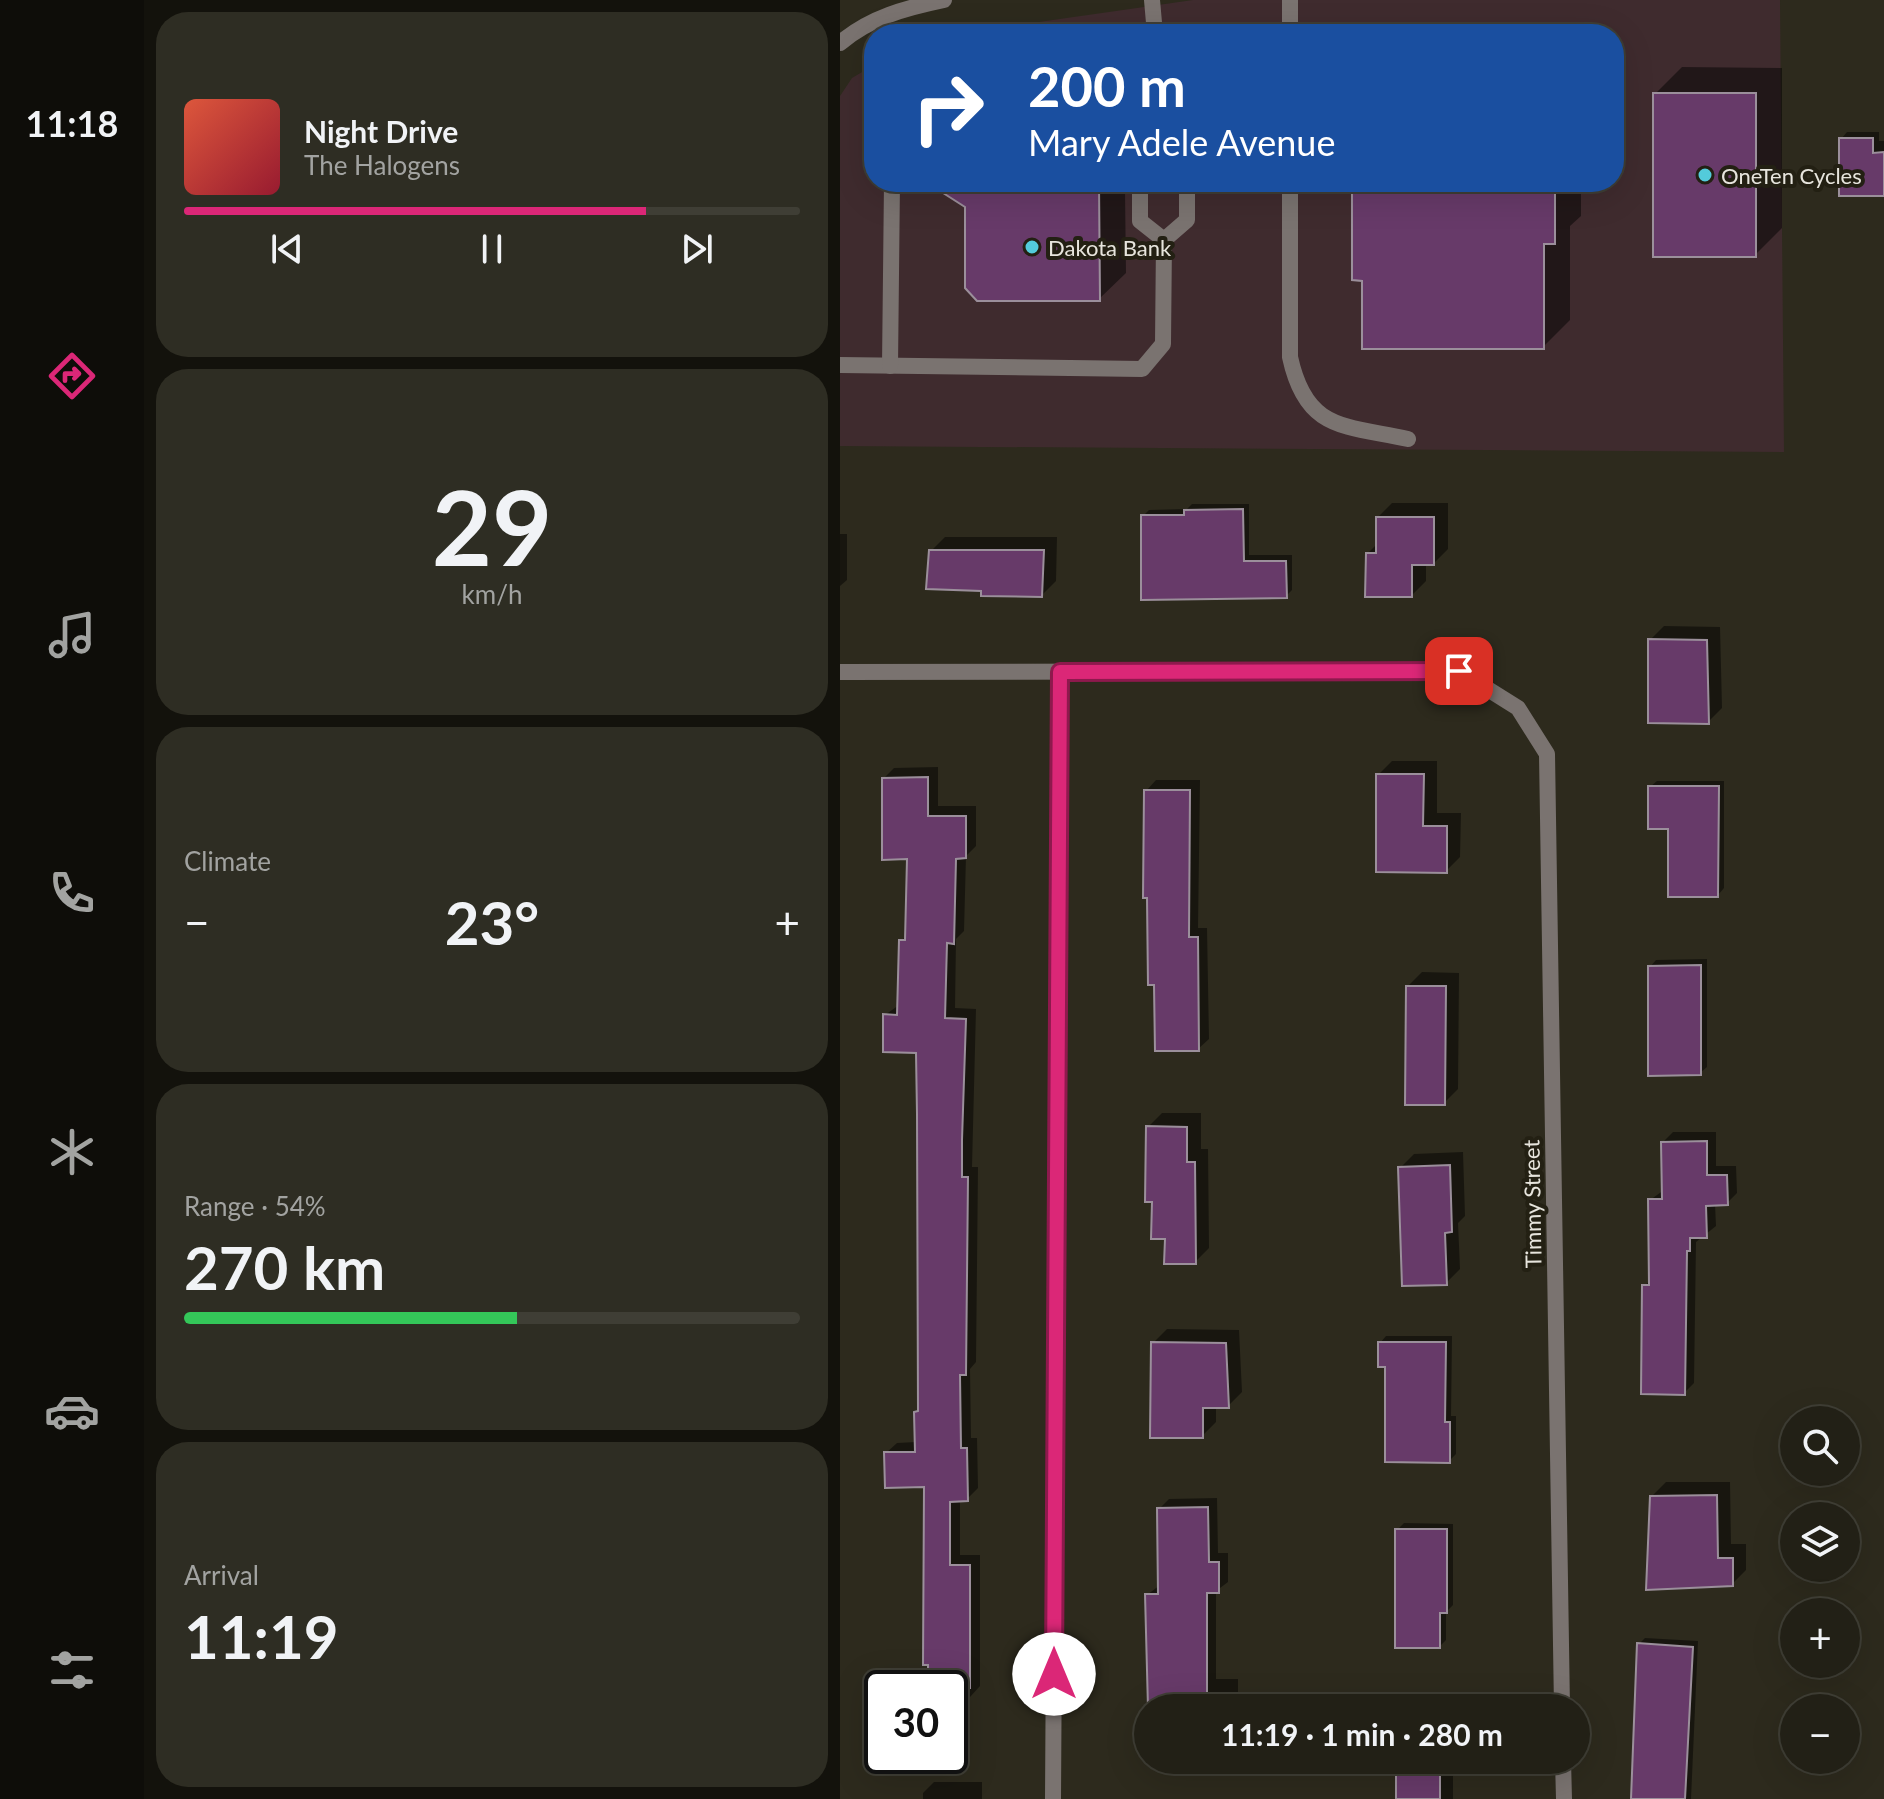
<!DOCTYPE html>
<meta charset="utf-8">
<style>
body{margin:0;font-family:Lato,sans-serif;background:#2e2d23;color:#f1f3f6;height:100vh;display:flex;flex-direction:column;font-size:30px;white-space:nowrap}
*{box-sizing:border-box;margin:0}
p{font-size:26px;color:#a2a3a1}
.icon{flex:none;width:44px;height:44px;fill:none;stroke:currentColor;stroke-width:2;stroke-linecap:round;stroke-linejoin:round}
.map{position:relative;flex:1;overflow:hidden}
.details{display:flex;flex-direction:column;gap:12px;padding:12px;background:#13120c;width:696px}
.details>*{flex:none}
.guide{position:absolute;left:24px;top:24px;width:760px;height:168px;border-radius:32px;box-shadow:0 8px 32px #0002,0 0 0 2px #3f3e35;background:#1a4fa0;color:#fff;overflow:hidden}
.fabs{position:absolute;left:940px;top:1406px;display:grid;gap:16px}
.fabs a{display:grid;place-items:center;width:80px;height:80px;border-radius:50%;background:#222016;box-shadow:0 8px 32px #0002,0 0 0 2px #3f3e35;font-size:40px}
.speed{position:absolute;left:24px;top:1670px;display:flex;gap:16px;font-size:40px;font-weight:700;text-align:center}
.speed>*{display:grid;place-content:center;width:104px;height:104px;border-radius:50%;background:#222016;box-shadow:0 8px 32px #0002,0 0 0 2px #3f3e35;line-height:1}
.speed .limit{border:4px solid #111;border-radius:12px;background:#fff;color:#111}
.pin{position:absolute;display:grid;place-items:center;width:68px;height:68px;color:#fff;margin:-34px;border-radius:16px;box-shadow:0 4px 12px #0006}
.me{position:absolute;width:88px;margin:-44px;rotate:0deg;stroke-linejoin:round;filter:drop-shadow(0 0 6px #0008)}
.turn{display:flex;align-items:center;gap:28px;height:168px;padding:0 32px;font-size:36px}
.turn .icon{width:104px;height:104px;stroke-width:2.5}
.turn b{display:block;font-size:56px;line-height:68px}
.big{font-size:60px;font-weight:700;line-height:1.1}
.details .tile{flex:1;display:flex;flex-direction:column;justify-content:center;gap:12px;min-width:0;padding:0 28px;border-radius:32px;background:#2e2d23}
.details .dial{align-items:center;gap:0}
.dial b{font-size:104px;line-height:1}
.song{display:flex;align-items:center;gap:24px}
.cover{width:96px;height:96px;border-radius:12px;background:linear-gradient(135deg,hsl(10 70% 55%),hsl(350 70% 35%))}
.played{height:8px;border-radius:4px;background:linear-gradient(90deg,#db2777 75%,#3f3e35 75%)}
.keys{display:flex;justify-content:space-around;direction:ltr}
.heat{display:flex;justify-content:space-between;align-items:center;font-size:44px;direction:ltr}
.charge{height:12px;border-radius:6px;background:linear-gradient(90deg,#34c759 54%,#3f3e35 0)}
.trip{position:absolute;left:294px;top:1694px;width:456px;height:80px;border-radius:40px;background:#222016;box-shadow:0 8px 32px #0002,0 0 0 2px #3f3e35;font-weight:700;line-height:80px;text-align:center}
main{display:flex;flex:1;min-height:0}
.tab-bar{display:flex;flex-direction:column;width:144px;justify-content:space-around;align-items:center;background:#0e0d09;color:#a2a3a1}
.tab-bar .icon{width:56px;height:56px}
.tab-bar .current{color:#db2777}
.tab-bar b{font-size:36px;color:#f1f3f6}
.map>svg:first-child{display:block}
.commercial{fill:#3f2b2e}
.shadow{fill:#0007}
.building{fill:#673a69;stroke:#9b8f9b;stroke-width:2}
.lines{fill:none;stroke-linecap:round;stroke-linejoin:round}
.lane{stroke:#7a7370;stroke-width:16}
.street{stroke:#7a7370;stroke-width:16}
.route-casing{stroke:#8e194d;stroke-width:20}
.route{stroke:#db2777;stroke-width:14}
.poi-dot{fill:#53cbdb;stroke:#232013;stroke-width:3}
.labels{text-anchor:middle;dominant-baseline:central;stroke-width:8;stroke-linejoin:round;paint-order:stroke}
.poi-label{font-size:22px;fill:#e7e5dd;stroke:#232013;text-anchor:start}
.street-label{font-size:22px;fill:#e7e5dd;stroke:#232013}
</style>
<main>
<nav class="tab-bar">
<b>11:18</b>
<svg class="icon current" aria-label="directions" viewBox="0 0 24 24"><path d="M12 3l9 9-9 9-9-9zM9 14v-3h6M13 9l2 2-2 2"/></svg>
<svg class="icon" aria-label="music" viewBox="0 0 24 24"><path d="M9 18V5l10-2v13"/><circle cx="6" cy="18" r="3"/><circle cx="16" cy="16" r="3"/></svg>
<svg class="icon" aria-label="phone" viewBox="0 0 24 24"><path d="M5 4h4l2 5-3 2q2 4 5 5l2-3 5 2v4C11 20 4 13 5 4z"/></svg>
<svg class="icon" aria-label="climate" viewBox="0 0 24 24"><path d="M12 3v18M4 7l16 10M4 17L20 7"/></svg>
<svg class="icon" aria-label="car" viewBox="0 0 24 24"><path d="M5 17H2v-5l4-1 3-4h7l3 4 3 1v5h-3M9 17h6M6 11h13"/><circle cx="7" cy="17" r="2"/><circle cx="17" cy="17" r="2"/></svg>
<svg class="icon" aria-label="filters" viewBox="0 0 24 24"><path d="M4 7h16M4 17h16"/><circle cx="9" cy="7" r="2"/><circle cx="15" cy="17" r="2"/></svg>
</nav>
<section class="details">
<div class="tile">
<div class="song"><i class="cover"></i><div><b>Night Drive</b><p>The Halogens</p></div></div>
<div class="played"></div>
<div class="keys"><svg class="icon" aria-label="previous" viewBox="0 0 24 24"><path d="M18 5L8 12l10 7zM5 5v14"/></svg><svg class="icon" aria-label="pause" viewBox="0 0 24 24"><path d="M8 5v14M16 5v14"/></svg><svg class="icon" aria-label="next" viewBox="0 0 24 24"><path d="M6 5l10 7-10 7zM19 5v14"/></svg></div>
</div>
<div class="tile dial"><b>29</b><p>km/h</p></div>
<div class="tile"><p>Climate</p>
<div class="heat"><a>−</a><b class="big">23°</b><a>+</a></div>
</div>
<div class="tile"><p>Range · 54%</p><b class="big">270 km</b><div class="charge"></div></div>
<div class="tile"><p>Arrival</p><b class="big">11:19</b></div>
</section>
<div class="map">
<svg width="1044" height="1799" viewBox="0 0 1044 1799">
<rect width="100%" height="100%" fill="#2d2a1d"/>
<polygon class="commercial" points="353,0 940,0 944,452 0,446 0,96 12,78 34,65 34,182 774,182 774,34 115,34"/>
<g class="shadow">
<polygon points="842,67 942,68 942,228 915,255 815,94"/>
<polygon points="1007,132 1039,132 1039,141 1044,141 1044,194 1001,139"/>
<polygon points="114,182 297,182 285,191 286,273 259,299 127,206"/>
<polygon points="514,182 741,182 741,216 730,226 730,320 703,347 524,279"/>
<polygon points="552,503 608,503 608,549 594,563 586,563 586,581 572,595 528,553 538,543 538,517"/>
<polygon points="352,504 409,504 409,555 452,555 452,590 446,596 303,516 309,510 347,509"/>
<polygon points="0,534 7,534 7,580 0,586"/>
<polygon points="105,537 217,537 216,581 202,595 143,589 91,551"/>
<polygon points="824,626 880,627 882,708 868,722 810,640"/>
<polygon points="552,761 597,761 597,813 621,813 620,857 606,871 538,775"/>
<polygon points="98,767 98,806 136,806 136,846 126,856 124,931 116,939 115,1008 136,1009 132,1167 138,1167 136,1362 130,1369 131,1438 137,1438 138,1488 127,1499 120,1499 120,1555 140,1555 140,1686 130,1697 110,1697 110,1688 90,1688 86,1485 46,1453 57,1443 76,1442 76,1412 80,1408 78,1051 45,1015 59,1005 61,941 67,935 69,857 44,778 54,768"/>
<polygon points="316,780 360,780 358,928 367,928 369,1039 358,1049 306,791"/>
<polygon points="817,781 884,781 884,888 878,895 830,827 810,787"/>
<polygon points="867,959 867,1067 860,1073 810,967 816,960"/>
<polygon points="582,972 619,973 618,1089 604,1103 568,986"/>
<polygon points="322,1113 361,1113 361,1149 368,1149 369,1248 355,1262 327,1237 314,1200 308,1127"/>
<polygon points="833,1132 876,1132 876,1166 896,1166 897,1193 887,1203 875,1204 876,1226 856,1242 854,1383 844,1393 804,1286 811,1280 810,1200 824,1190 823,1142"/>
<polygon points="623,1152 625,1216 618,1223 620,1269 606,1283 560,1168 574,1154"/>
<polygon points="327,1329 399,1330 402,1392 388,1406 376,1406 376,1422 362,1436 313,1343"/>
<polygon points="546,1336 612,1336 611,1416 616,1416 616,1454 609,1461 547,1365 540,1343"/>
<polygon points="826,1482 890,1482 891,1544 906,1544 906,1570 892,1584 812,1496"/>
<polygon points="377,1498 378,1553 388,1553 388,1582 376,1591 376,1679 398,1679 398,1702 392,1708 310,1708 307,1595 320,1585 319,1509 329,1499"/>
<polygon points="564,1523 613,1524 613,1605 606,1612 606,1640 600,1646 557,1530"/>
<polygon points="805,1638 858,1641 851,1799 791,1799 799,1644"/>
<polygon points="572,1699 613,1700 613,1708 563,1708"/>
<polygon points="309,1760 364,1760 356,1768 309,1767"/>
<rect x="558" y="1760" width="55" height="39"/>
<polygon points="94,1782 142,1782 142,1799 83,1799 83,1793"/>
</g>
<g class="building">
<rect x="813" y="93" width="103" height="164"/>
<polygon points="999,138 1033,138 1033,153 1044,152 1044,196 999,196"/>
<polygon points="86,182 259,182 260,301 137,301 125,288 125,207"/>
<polygon points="512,182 715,182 715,244 704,244 704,349 522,349 522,281 512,280"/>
<polygon points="403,509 404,561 446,561 447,598 301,600 301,515 344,515 344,510"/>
<polygon points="536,517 594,517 594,565 572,565 572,597 525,597 526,553 536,553"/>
<polygon points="89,550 204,550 202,597 141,596 141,591 86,589"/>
<polygon points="808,639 867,640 869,724 808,723"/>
<polygon points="536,774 584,774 583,826 607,826 607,873 536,872"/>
<polygon points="88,777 88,816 126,816 126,858 116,859 114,944 107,943 105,1018 126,1019 122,1140 122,1177 128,1177 126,1375 120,1375 121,1448 127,1448 128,1501 110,1502 110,1565 130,1565 130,1688 88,1688 88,1665 83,1665 84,1487 45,1488 44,1452 75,1452 74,1412 78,1411 77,1114 76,1053 43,1052 43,1014 57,1015 59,940 65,940 67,859 42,860 42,778"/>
<polygon points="808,786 879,786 878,897 828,897 828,829 808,829"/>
<polygon points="304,790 350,790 349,937 358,937 359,1051 315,1051 314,985 308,985 307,898 303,898"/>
<polygon points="861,965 861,1075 808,1076 808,966"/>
<polygon points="566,986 606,986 605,1105 565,1105"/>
<polygon points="306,1126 347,1127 347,1162 355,1162 356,1264 324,1264 325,1239 311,1239 312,1202 305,1202"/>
<polygon points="867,1141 867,1175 887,1175 888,1205 866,1206 867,1238 850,1238 850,1251 847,1251 845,1395 801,1394 802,1285 809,1285 808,1199 822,1199 821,1142"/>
<polygon points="610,1165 612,1232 605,1233 607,1285 562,1286 558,1167"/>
<polygon points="311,1342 386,1343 389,1408 363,1408 363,1438 310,1438"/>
<polygon points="538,1342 606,1342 605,1422 610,1422 610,1463 545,1462 545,1367 538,1367"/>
<polygon points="877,1495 878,1558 893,1558 893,1586 806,1590 810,1496"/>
<polygon points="368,1507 369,1562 379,1562 379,1593 367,1593 367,1708 308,1708 305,1594 318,1594 317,1508"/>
<polygon points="555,1529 607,1529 607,1613 600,1613 600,1648 555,1648"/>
<polygon points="797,1643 853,1647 845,1799 791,1799"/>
<rect x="556" y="1760" width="44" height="39"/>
</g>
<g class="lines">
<g class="lane">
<polyline points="312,0 315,34"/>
<polyline points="450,0 450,34"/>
<polyline points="300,182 300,221 324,240"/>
<path d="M450 182V357C466 431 504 425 568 439"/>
<polyline points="0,365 302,369 323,344 324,240 347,220 347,182"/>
<polyline points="50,366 52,182"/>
</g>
<g class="street">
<path d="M0 43C31 17 66 8 104 0"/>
<polyline points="0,672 619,671 678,708 707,754 722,1708"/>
<polyline points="723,1760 724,1799"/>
<polyline points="213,1799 220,672"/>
</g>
</g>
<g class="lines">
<g class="route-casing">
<polyline id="route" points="214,1674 220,672 619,671"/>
</g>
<use href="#route" class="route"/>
</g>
<g class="poi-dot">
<circle cx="865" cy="175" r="8"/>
<circle cx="192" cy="247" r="8"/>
</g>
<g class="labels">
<g class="poi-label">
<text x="881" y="175">OneTen Cycles</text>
<text x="208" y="247">Dakota Bank</text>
</g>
<g class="street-label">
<text transform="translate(692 1204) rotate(-91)">Timmy Street</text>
</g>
</g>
</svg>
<div class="fabs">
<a><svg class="icon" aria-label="search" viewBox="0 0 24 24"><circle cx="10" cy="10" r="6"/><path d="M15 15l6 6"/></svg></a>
<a><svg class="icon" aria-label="layers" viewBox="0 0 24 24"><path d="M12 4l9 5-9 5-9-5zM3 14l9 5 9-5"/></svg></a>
<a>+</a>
<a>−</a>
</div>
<div class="speed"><div class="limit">30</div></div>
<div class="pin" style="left:619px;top:671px;background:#d93025"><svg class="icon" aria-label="arrive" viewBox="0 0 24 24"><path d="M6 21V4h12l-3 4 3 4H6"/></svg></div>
<svg class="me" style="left:214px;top:1674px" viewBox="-20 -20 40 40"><circle r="19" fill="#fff"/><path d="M0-13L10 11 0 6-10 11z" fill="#db2777"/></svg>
<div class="trip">11:19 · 1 min · 280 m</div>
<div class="guide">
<div class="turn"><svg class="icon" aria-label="right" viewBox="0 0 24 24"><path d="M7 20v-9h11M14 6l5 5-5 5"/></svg><div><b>200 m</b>Mary Adele Avenue</div></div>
</div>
</div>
</main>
